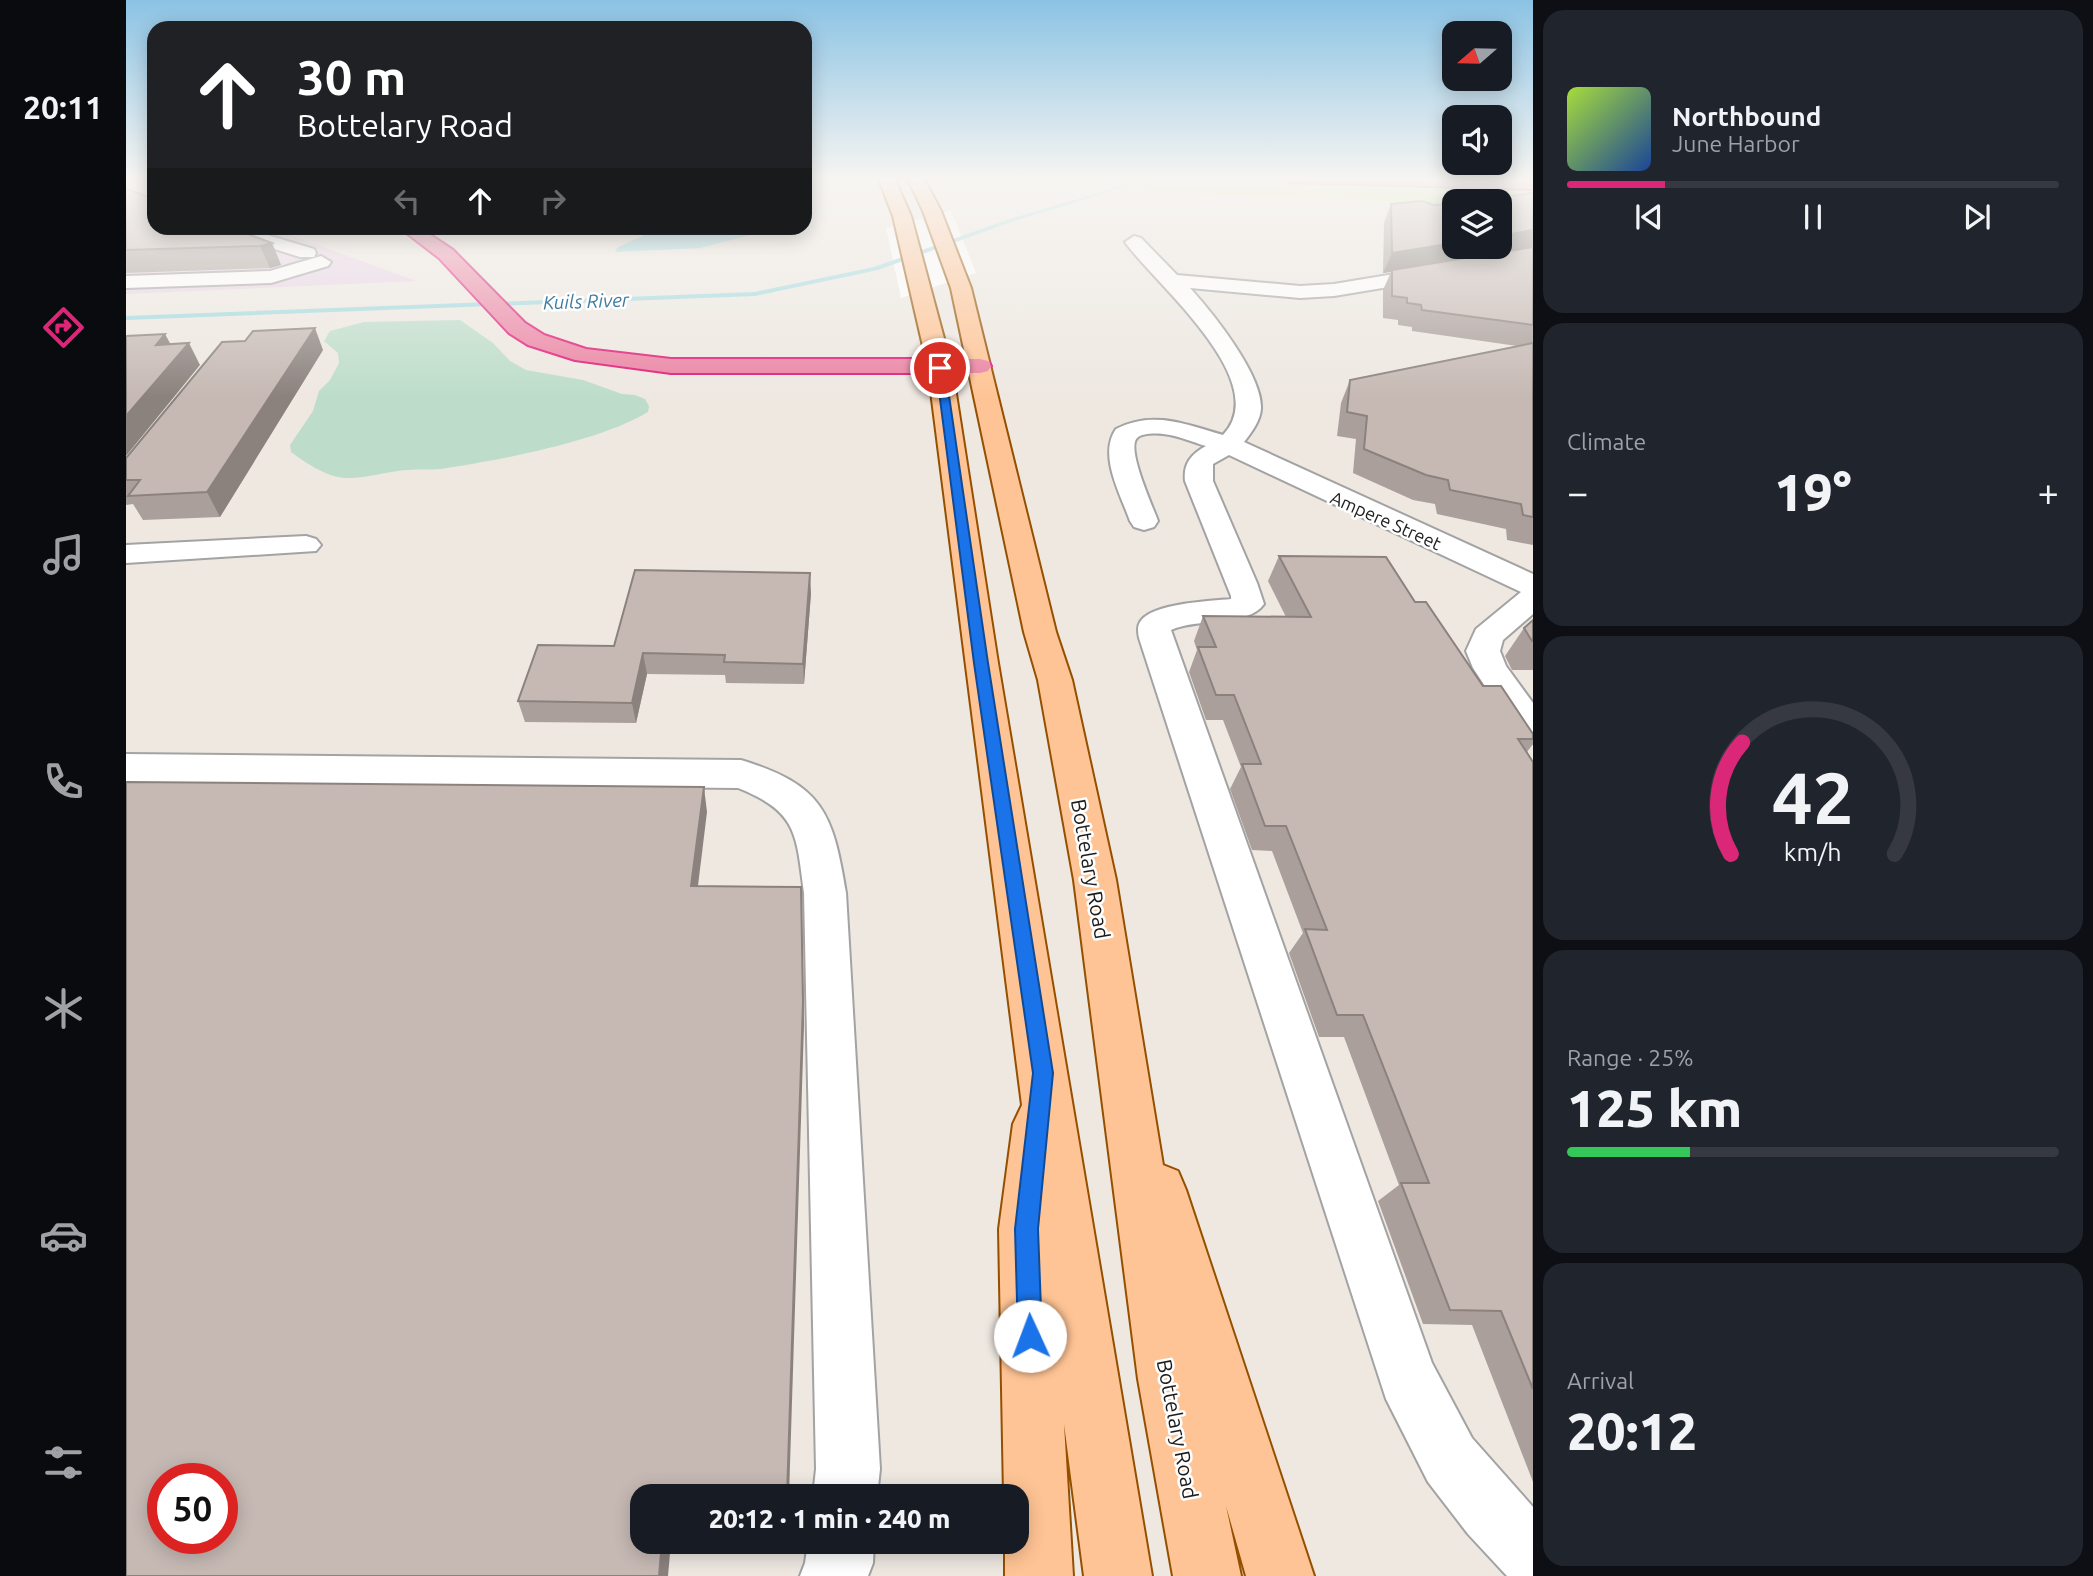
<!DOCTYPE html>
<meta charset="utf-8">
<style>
body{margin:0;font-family:Ubuntu,sans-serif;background:#20242c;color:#f1f3f6;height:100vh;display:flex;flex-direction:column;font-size:26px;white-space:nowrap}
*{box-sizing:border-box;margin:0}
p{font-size:23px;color:#9ea1a6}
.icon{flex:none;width:38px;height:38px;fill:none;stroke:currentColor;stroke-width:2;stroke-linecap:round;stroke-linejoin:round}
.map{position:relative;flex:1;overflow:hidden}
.sheet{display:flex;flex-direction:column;gap:10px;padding:10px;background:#0d0f14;width:560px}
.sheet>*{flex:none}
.guide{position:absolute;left:21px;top:21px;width:665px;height:214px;border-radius:21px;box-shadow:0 4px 18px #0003;background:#202124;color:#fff;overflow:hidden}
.needle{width:46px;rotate:250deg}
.buttons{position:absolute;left:1316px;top:21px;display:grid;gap:14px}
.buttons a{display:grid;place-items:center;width:70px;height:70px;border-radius:14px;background:#171b24;box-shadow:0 4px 18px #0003;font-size:35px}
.speed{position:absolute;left:21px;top:1463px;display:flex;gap:14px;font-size:35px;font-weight:700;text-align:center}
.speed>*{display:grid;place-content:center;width:91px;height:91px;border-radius:50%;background:#171b24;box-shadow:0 4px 18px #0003;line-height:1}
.speed .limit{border:10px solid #d22;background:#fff;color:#111}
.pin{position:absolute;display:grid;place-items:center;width:60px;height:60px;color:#fff;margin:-30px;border:4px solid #fff;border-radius:50%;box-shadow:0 2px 7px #0007}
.me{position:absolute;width:77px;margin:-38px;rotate:358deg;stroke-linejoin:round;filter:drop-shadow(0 0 5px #0008)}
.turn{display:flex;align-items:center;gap:24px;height:147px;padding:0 35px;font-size:32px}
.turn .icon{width:91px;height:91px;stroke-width:2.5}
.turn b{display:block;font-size:49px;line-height:60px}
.lanes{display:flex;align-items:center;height:66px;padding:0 35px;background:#0003;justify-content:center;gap:35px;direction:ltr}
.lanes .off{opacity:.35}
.big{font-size:52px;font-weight:800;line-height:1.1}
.sheet .widget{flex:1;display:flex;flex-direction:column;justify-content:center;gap:10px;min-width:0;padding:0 24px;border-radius:21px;background:#20242c}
.sheet .dial{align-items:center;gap:0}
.dial svg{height:182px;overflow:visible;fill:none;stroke:#363941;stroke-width:7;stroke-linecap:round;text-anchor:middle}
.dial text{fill:#f1f3f6;stroke:none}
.song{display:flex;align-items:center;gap:21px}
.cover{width:84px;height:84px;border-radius:10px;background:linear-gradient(135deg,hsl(80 70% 55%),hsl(220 70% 35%))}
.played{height:7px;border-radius:4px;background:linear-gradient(90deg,#db2777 20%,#363941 20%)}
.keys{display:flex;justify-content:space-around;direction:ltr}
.heat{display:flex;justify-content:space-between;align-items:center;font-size:38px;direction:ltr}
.charge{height:10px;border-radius:5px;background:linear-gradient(90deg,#34c759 25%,#363941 0)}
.trip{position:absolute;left:504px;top:1484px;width:399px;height:70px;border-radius:21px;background:#171b24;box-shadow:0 4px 18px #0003;font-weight:800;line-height:70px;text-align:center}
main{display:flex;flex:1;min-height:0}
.tab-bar{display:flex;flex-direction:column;width:126px;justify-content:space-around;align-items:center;background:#090b0e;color:#9ea1a6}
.tab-bar .icon{width:49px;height:49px}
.tab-bar .active{color:#db2777}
.tab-bar b{font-size:32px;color:#f1f3f6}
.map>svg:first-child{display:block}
.industrial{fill:#e8d3e7}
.grass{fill:#d1eca3}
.wetland{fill:#bdddca}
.water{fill:#9fd9df}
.pier{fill:#fff}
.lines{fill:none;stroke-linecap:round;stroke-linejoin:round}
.stream{fill:#9fd9df;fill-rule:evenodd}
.minor-casing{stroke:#a3a3a3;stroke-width:4}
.major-casing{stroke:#945000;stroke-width:4}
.highway-casing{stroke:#e01a78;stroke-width:4}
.minor{fill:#fff;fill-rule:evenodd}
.major{fill:#ffc495;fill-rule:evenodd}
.highway{fill:#eb84a4;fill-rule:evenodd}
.wall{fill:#aa9f9b}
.shaded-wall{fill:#8b827e}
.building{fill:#c6b9b4;stroke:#8b827e;stroke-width:2;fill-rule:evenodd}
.route{fill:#1a73e8;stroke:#114b97;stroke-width:2}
.labels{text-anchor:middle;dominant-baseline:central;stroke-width:5;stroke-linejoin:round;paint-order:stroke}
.far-street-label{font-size:18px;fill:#1c1c1c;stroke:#fff}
.far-water-label{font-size:19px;font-style:italic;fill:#3f7ca0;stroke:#fff}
.street-label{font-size:21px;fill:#1c1c1c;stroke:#fff}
</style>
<main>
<nav class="tab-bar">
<b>20:11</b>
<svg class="icon active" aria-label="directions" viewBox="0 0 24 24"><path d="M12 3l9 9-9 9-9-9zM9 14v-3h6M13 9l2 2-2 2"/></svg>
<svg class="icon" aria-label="music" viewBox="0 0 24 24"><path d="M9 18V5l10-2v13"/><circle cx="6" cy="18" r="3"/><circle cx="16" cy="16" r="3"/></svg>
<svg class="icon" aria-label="phone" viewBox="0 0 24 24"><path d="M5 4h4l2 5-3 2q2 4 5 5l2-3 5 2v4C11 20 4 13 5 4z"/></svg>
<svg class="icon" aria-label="climate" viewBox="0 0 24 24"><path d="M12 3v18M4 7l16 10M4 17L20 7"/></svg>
<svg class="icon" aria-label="car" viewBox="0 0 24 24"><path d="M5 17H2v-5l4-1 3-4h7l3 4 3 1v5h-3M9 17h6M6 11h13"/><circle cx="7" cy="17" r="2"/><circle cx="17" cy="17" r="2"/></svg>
<svg class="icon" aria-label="filters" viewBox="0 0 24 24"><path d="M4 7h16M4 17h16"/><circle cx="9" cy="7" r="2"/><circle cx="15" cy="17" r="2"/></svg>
</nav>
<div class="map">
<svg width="1407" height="1576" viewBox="0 0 1407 1576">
<rect width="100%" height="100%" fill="#eee8e1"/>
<polygon class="industrial" points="0,178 28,183 28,228 145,228 290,281 0,294"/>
<polygon class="grass" points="1056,180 1407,191 1407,206 1374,201 1328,201 1328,204 1020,192 1024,188"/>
<path class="wetland" d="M334 320 367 343 384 361 400 370 457 380 496 394 509 395 519 399 523 406 522 412C472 442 373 460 315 469 304 470 293 469 282 470 261 471 239 479 218 478 199 476 180 463 165 452L164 445 187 411 193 391 204 380 213 363 212 353 198 341 204 331 238 322Z"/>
<polygon class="water" points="534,228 651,228 574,248 489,252 492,247"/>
<polygon class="pier" points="825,210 850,273 775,298 760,228"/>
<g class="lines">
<polygon class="stream" points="1025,177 1032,177 888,221 752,270 629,296 0,320 0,316 629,292 748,267 884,219"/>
<g class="minor-casing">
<g id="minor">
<polygon points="92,228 118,228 188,249 190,253 188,257 174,257 95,232"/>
<path d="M1008 236 1015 238 1051 275 1174 286 1208 284 1407 251V263L1208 296 1174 298 1064 288C1086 312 1137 375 1135 409 1134 421 1126 432 1118 442L1407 574V614L1377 640 1374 651 1380 666 1407 703V743L1394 739 1347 668 1340 651 1350 629 1395 592 1103 455 1087 464V481L1131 583 1138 604C1122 627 1070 618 1045 630L1306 1363 1346 1438 1407 1507V1576H1381L1342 1534 1302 1482 1260 1399 1013 638C1012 632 1011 627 1014 622 1025 603 1085 601 1105 599V596L1059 481C1057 464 1065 454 1080 446 1066 442 1051 435 1037 434 1030 433 1016 433 1011 438 1000 449 1027 507 1032 521L1028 527 1018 530 1008 527 1004 521C994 493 972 455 990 429 1026 410 1060 424 1097 435 1149 381 1027 282 999 242Z"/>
<polygon points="195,256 205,262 202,266 145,283 0,288 0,276 144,271"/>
<polygon points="180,536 190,539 195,545 190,551 0,563 0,545"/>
<path d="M0 754 615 760C697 785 707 813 720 893L754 1469 751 1496H687L690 1469 678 893C670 834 672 812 612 788L0 782Z"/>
<polygon points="682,1542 748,1542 747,1563 742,1576 674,1576 679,1563"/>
</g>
</g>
<g class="major-casing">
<g id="major">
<polygon points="752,177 768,177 785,216 826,368 872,663 1026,1576 958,1576 938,1424 947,1576 879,1576 879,1542 891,1542 891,1496 878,1496 873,1229 887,1124 896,1105 802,368 767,216"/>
<polygon points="781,177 797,177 815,211 845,288 930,632 946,680 990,880 1037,1165 1052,1171 1060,1190 1188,1576 1120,1576 1100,1506 1115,1576 1047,1576 1012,1379 948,880 912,680 898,632 825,288 797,211"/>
</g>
</g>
<g class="highway-casing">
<g id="highway">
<polygon points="1155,177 1407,179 1407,189 1163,182"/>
<polygon points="274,228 294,228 327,250 399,323 418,335 460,349 545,359 854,359 862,361 865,366 862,371 854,373 545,373 449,360 402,345 383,333 313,258"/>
</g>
</g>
<use href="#minor" class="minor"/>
<use href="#major" class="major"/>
<use href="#highway" class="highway"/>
</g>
<g class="wall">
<polygon points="0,189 146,243 155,265 144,268 0,273"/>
<polygon points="1407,193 1407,545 1381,540 1380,529 1311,514 1309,504 1287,500 1227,473 1230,439 1211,436 1215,403 1224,380 1391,346 1286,331 1286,327 1272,325 1272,320 1257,318 1257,290 1265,272 1257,273 1258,223 1265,204 1328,247"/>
<polygon points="197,350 94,517 17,520 7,504 0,505 0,458"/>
<polygon points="1153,556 1289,602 1357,686 1407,734 1407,744 1401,752 1407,762 1407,1482 1346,1325 1297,1324 1252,1201 1273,1185 1218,1037 1193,1037 1163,953 1177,933 1146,851 1126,850 1104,789 1115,767 1097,720 1080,720 1063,672 1071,650 1068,641 1077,616 1160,617 1142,581"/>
<polygon points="685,593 678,684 600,683 599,675 521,674 510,723 399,722 392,701 488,646"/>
<polygon points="1407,620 1407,670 1386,670 1379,656 1398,628"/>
</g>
<g class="shaded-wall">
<polygon points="1407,230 1407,248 1257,273 1266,253 1328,243 1328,247 1374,247 1374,236"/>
<polygon points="146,243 155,265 144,268 134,246"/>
<polygon points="189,328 197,350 94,517 81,492"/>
<polygon points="39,334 51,356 30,345"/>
<polygon points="63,343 74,365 0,456 0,416"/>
<polygon points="684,573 685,593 678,684 677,664"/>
<polygon points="517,653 521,674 510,723 506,703"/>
<polygon points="578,787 581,812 569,910 565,886"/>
<polygon points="676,911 678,1025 663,1496 661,1496"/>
<polygon points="536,1542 545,1542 542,1576 533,1576"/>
</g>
<g class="building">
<polygon points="0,189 28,199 28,228 105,228 146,243 134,246 0,250"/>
<polygon points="1405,193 1407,193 1407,230 1374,236 1374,201 1352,201"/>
<polygon points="1296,201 1307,205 1328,204 1328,243 1266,253 1265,204"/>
<polygon points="1407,247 1407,325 1296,310 1295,305 1281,303 1281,298 1266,296 1266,270"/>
<polygon points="189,328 81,492 2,496 14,480 0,480 0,458 96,342 119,341 127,331"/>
<polygon points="39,334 30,345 63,343 0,416 0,336"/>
<polygon points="1407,343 1407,517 1397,515 1395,504 1324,490 1322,480 1300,475 1238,449 1241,416 1221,412 1224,380"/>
<polygon points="1153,556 1260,557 1289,602 1300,602 1357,686 1375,686 1407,734 1407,739 1392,739 1407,762 1407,1389 1375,1311 1324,1310 1275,1183 1303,1183 1237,1015 1211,1015 1179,929 1201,930 1160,826 1139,826 1116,764 1135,764 1108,695 1090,695 1072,647 1090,647 1077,616 1185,617"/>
<polygon points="509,570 684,573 677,664 598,662 599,655 517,653 506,703 392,701 412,645 488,646"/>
<polygon points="1407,620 1407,641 1406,641 1398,628"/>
<path d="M0 782 578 787 565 886 675 887 677 1003 661 1496H516V1542H536L533 1576H0ZM37 1479H96V1538H37Z"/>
</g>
<linearGradient id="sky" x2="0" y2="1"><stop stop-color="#8bc3e4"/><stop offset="0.45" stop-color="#f7f5f2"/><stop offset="1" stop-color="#f7f5f2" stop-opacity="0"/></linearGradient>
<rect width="1407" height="397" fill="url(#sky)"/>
<polygon class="route" points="814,365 819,368 862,663 927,1073 912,1229 916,1336 913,1344 904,1348 896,1344 892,1336 889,1229 907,1073 848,663 810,368"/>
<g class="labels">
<g class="far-street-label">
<text transform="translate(1260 520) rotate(24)">Ampere Street</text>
</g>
<g class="far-water-label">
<text transform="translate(460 301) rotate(-2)">Kuils River</text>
</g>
<g class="street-label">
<text transform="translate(965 869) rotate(80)">Bottelary Road</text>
<text transform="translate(1052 1429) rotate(79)">Bottelary Road</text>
</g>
</g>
</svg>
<div class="buttons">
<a><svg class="needle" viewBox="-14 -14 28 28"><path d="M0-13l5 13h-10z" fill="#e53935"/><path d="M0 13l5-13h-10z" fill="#9ea1a6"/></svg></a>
<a><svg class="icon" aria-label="sound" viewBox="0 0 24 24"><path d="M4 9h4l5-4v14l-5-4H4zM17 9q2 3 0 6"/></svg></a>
<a><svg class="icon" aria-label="layers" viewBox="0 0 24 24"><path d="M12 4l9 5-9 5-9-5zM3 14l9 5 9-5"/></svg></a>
</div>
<div class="speed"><div class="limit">50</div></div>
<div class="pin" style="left:814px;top:368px;background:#d93025"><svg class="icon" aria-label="arrive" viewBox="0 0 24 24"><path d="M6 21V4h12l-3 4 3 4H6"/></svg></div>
<svg class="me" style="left:904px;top:1336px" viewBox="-20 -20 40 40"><circle r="19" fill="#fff"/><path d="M0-13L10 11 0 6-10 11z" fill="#1a73e8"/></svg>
<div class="trip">20:12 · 1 min · 240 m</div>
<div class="guide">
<div class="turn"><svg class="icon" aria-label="ahead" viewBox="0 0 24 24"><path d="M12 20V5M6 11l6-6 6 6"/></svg><div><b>30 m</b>Bottelary Road</div></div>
<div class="lanes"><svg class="icon off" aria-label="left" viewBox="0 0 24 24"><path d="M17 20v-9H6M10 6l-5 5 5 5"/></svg><svg class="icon" aria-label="ahead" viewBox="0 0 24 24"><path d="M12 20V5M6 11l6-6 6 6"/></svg><svg class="icon off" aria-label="right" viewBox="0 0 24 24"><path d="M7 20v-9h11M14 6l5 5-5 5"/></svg></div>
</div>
</div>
<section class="sheet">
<div class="widget">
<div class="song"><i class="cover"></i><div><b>Northbound</b><p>June Harbor</p></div></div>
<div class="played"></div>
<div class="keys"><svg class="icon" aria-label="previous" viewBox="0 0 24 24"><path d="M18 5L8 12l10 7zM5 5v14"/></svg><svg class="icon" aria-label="pause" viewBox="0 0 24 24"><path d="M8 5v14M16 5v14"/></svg><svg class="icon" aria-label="next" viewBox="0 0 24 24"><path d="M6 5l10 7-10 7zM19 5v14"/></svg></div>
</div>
<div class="widget"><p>Climate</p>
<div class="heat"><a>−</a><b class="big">19°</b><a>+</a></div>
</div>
<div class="widget dial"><svg viewBox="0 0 100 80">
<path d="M14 69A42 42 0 1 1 86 69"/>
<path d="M14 69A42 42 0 0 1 19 20" stroke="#db2777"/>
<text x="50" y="56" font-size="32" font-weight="700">42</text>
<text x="50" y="72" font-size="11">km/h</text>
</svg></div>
<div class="widget"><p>Range · 25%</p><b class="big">125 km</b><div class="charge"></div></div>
<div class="widget"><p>Arrival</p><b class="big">20:12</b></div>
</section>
</main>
